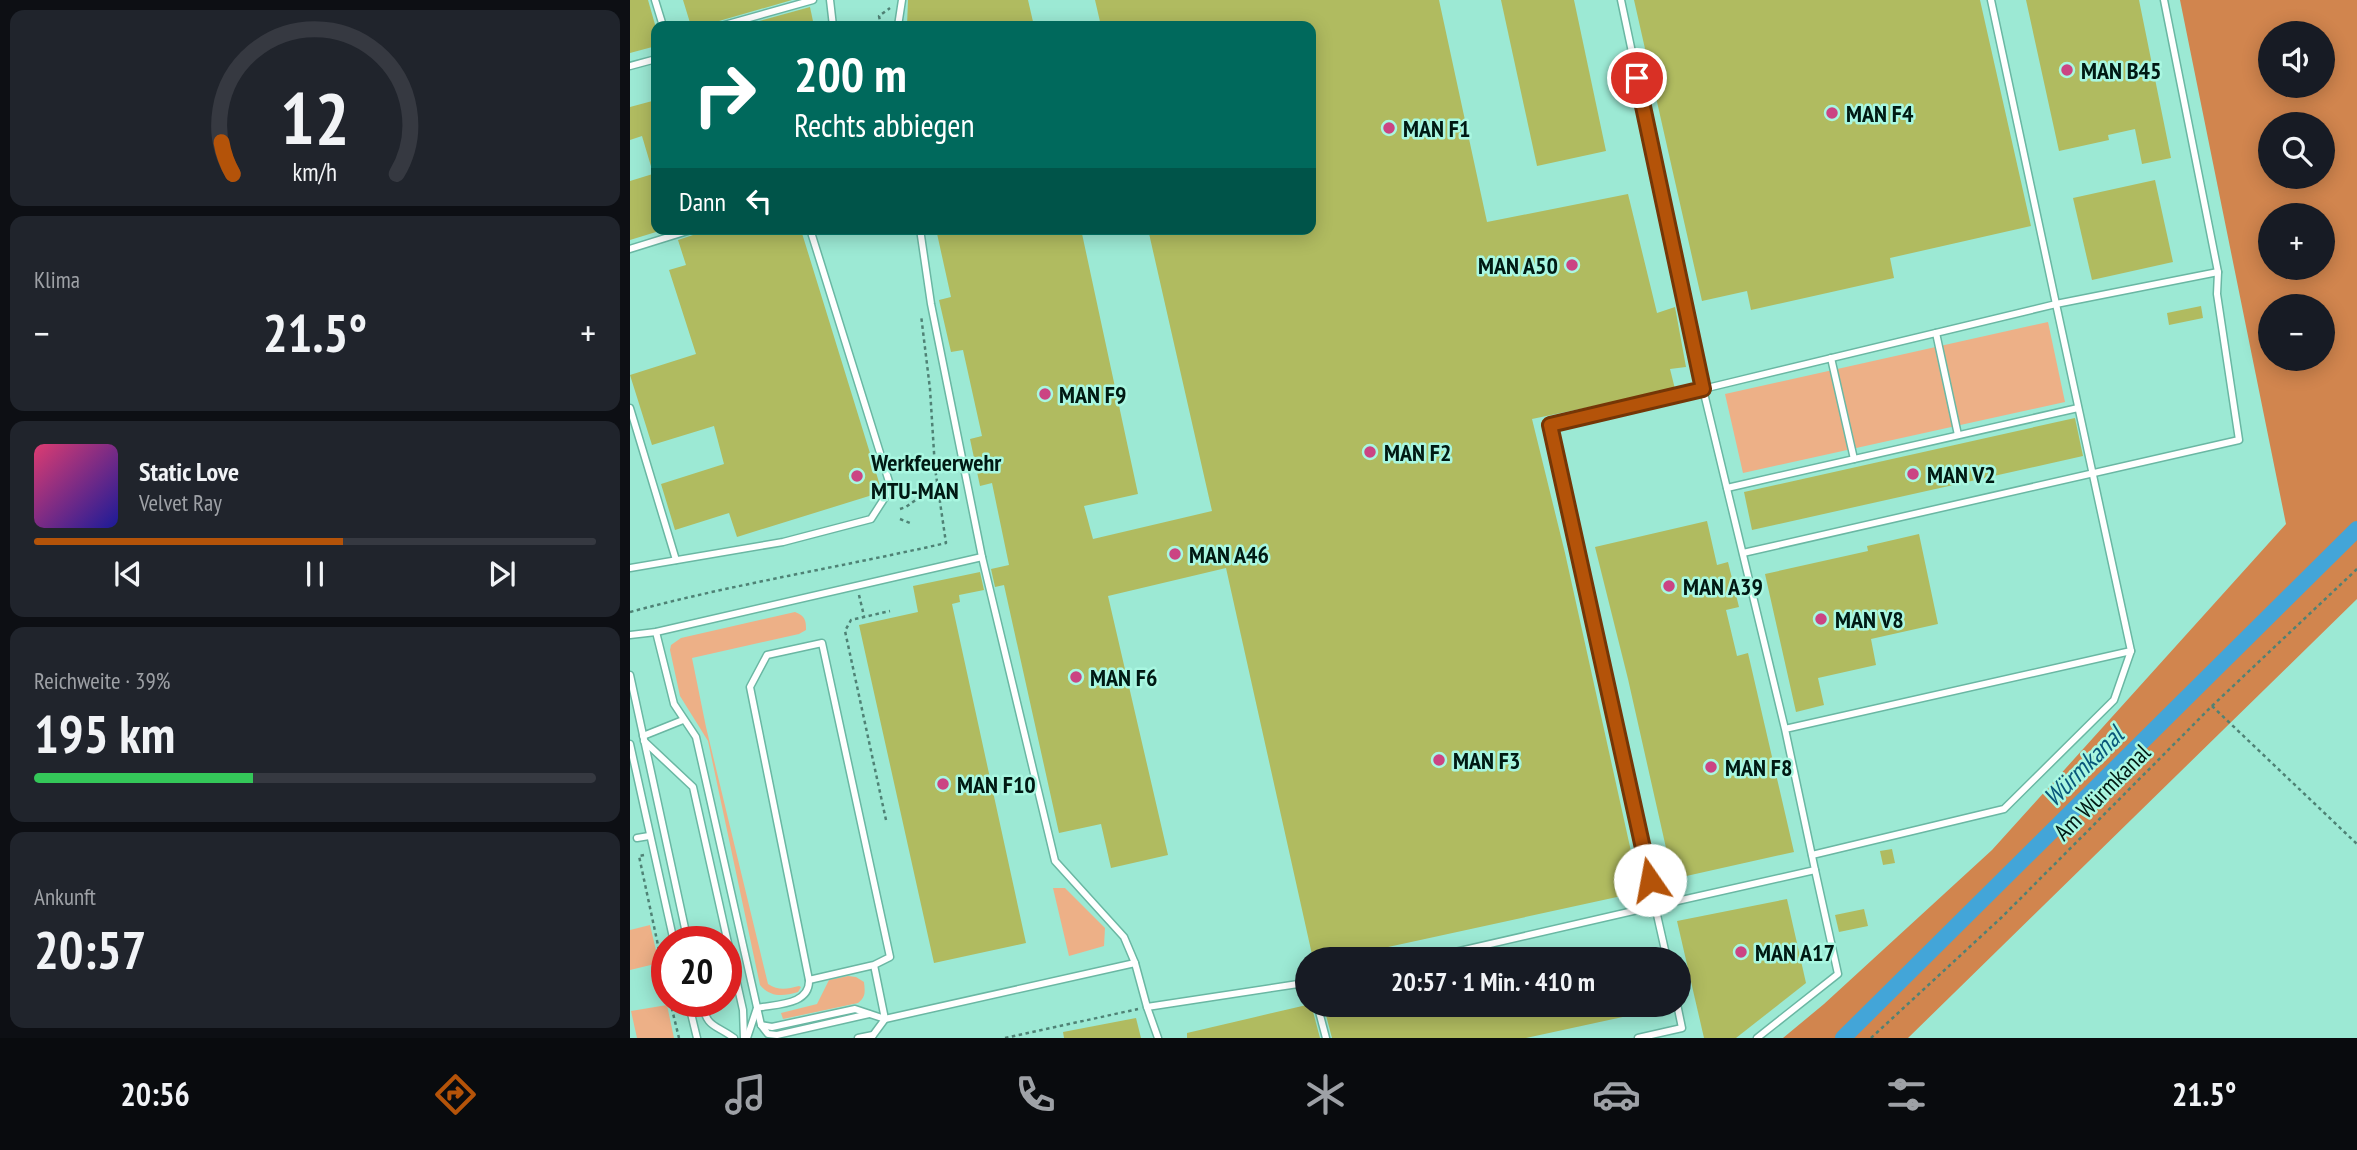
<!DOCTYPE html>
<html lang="de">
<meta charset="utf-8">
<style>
body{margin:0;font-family:"PT Sans Narrow",sans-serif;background:#20242c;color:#f1f3f6;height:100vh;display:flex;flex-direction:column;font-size:26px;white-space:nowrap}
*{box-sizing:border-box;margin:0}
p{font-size:23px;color:#9ea1a6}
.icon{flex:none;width:38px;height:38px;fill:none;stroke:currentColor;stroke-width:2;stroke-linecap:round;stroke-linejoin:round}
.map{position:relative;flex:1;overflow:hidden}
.side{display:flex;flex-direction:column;gap:10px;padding:10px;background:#0d0f14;width:630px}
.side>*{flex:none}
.top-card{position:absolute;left:21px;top:21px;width:665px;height:214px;border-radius:14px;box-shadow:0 4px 18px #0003;background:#00695c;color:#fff;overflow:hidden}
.tools{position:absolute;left:1628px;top:21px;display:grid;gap:14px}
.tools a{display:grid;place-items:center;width:77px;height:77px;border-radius:50%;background:#171b24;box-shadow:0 4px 18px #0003;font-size:35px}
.speed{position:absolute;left:21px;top:926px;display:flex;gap:14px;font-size:35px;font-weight:700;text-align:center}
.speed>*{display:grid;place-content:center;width:91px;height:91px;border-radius:50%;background:#171b24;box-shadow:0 4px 18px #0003;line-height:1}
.speed .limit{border:10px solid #d22;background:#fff;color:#111}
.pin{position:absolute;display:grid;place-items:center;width:60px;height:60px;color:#fff;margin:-30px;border:4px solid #fff;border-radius:50%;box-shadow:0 2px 7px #0007}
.me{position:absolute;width:77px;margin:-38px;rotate:348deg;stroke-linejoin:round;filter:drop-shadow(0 0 5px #0008)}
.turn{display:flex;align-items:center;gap:24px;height:147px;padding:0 28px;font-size:32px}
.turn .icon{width:91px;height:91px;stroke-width:2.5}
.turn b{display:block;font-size:49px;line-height:60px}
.then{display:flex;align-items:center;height:66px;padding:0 28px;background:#0003;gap:14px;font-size:26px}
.big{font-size:52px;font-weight:700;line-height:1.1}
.side .widget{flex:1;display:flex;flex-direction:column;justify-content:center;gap:10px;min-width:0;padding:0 24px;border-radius:14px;background:#20242c}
.side .dial{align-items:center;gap:0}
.dial svg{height:182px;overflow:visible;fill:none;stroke:#363941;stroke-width:7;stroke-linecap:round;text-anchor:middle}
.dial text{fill:#f1f3f6;stroke:none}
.song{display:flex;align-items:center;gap:21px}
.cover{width:84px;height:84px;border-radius:10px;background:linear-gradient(135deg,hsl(340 70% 55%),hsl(240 70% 35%))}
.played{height:7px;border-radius:4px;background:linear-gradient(90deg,#b45309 55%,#363941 55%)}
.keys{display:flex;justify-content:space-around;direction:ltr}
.heat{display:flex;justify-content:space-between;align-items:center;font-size:38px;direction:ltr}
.charge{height:10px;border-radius:5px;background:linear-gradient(90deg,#34c759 39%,#363941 0)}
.trip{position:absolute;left:665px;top:947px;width:396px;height:70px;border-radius:35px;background:#171b24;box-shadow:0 4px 18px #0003;font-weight:700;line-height:70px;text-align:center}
.dock{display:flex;height:112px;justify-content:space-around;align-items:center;background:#090b0e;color:#9ea1a6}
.dock .icon{width:49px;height:49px}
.dock .active{color:#b45309}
.dock b{font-size:32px;color:#f1f3f6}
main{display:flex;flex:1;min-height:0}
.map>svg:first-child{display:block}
.green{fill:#edb087}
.forest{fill:#d1854e;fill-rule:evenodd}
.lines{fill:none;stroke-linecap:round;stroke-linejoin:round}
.canal{stroke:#43a5d8;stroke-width:16}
.building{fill:#b0bb60}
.service-casing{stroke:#6ab7a3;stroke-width:9}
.path{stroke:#4f8275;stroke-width:2.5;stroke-dasharray:3.5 3.5;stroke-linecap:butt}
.service{stroke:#fff;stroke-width:6}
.route-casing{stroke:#753606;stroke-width:18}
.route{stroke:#b45309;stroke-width:12}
.poi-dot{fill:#cb4483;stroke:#a9f7e1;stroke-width:2.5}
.labels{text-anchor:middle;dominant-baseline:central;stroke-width:5;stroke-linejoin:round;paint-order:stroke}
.poi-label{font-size:24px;font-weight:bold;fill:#001913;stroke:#a9f7e1;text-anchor:start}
.street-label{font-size:24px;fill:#001913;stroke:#a9f7e1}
.water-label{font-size:26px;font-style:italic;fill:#09577a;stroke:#a9f7e1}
</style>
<main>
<section class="side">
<div class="widget dial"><svg viewBox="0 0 100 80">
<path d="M14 69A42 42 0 1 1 86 69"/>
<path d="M14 69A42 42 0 0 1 9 55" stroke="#b45309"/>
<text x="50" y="56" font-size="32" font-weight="700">12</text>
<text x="50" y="72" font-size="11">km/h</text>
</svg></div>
<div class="widget"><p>Klima</p>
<div class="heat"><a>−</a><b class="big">21.5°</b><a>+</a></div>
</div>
<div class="widget">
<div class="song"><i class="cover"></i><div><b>Static Love</b><p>Velvet Ray</p></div></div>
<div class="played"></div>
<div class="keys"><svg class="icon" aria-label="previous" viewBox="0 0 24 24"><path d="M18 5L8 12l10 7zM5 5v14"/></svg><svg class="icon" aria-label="pause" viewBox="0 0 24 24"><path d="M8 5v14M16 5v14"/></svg><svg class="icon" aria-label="next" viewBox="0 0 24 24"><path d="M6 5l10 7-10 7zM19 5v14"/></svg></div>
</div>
<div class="widget"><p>Reichweite · 39%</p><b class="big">195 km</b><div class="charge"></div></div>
<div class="widget"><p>Ankunft</p><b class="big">20:57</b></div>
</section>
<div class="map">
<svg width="1727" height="1038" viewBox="0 0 1727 1038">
<rect width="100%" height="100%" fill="#9ce9d4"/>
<g class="green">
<polygon points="1418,322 1435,402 1113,473 1095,394"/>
<path d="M165 612C175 616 176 620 176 630L169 634 62 658 76 727 138 984C149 991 157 989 169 986L171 987 168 992C154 996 141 998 130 985L78 741 50 696 40 650 41 645 51 638Z"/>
<polygon points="423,888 435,888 475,928 474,946 439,956"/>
<polygon points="20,925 29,963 0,970 0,930"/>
<path d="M218 976 226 977 234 982C235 992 236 997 228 1003L153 1019 151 1013 187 1004 199 980Z"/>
<polygon points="37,1005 44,1038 7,1038 1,1011"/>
</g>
<path class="forest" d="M1550 0H1727V599L1278 1038H1153L1194 1004 1362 850 1656 524ZM1640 33H1692V86H1640ZM1640 124H1692V177H1640ZM1640 215H1692V268H1640ZM1640 306H1692V359H1640Z"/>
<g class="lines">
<polyline class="canal" points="1213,1038 1727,529"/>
</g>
<g class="building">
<polygon points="0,0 18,0 26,28 26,46 0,53"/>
<polygon points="53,0 162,0 89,21 85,26 61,26"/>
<polygon points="278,0 398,0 404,26 277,26"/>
<polygon points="465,0 809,0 857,222 998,194 1027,313 1045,307 1056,367 1040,369 1045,389 902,419 935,553 1010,892 703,959 683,959 596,568 478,596 538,855 481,868 471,824 429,833 374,585 365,587 361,569 379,565 362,483 350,486 340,439 352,436 333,350 321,352 309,300 321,297 306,229 451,229 508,494 454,506 463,539 582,511 518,229 681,229 681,26 471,26"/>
<polygon points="871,0 944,0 976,151 907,166"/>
<polygon points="1004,0 1350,0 1401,226 1260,258 1264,278 1121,310 1117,291 1072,301"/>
<polygon points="1396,0 1509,0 1541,158 1512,164 1505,129 1478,135 1479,140 1429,151"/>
<polygon points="180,7 184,26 111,26"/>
<polygon points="26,100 26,173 23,173 12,136 0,140 0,107"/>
<polygon points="26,173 26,232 0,240 0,181"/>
<polygon points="1525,180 1543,262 1462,280 1443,198"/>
<polygon points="70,229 82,229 82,235 102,229 152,229 154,235 171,230 252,492 107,537 99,513 45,530 31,484 94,464 84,426 22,445 0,375 66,354 39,270 56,265 48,240 66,234"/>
<polygon points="1571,306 1573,318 1539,325 1537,313"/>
<polygon points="1445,418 1453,456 1122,530 1114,492"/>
<polygon points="1077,521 1087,565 1098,562 1109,607 1096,610 1107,656 1118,653 1164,852 1043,879 998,679 965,547"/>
<polygon points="1289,534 1308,624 1241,639 1246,665 1188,678 1194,705 1166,712 1135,574 1238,551 1237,546"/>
<polygon points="350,572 354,590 329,595 330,602 322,604 396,943 304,963 229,625 288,612 283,586"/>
<polygon points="1262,849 1265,863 1253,865 1250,851"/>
<polygon points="1157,899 1176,983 1106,1038 1074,1038 1047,921"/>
<polygon points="1234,909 1238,926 1209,932 1205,915"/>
<polygon points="681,1004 690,1038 557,1038 557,1033"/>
<polygon points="693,1004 1024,1004 1025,1010 896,1038 702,1038"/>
<polygon points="506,1018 511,1038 434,1038 433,1032"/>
</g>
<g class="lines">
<g class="service-casing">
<g id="service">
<polyline points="25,0 33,26"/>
<polyline points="200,0 203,26"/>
<polyline points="991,0 1073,389 1426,304 1361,0"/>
<polyline points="91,26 183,0"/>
<polyline points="268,26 272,0"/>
<polyline points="0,66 26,59"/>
<polyline points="290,229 301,304 352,557"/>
<polyline points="0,249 64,229"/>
<polyline points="1306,333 1328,435"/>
<polyline points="1201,358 1224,459"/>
<polyline points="0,408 46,560"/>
<polyline points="1097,488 1448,408"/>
<polyline points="1113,553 1609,440 1587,294 1588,272 1534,0"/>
<polyline points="0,568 153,542 241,519 261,488 180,229"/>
<polyline points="26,632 44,704 66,737 131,1025 138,1034 147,1035 239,1014"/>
<polyline points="0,635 26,632 352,557 425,861 494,937 505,963 517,1007 668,984 677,985"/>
<polyline points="0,675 58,942"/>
<polyline points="1155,729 1073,389 920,425 1025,906 1185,870 1155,729 1501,651 1426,304 1588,272"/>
<polyline points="13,736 53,720"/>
<polyline points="14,741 63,787 113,1010 114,1038"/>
<polyline points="0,744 44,942"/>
<polyline points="7,838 19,836"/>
<polyline points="1182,855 1374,809 1484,700 1501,651"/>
<polyline points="795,959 1025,906 1037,959"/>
<polyline points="58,1001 67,1038"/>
<path d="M71 1001C78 1030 84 1023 104 1038"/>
<polyline points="687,1004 696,1038"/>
<polyline points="517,1007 528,1038"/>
<polyline points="131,1025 142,1027 225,1009 255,1019 505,963"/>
<path d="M117 1038 127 1008C147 1004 180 1005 179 980"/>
<polyline points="228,1038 243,1035"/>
<polyline points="241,1038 255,1019 244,965 179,980 120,687 137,655 192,643 260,957 244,965"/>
<polyline points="1008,1038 1052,1028 1047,1004"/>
<polyline points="1127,1038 1208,974 1185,870"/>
</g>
</g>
<g class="path">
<polyline points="251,26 249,16 260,8"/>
<polyline points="270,509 276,507 291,496"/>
<polyline points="270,519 280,523"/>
<polyline points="229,595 234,616"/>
<path d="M0 612C104 584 211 567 316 543L305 468 300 389 291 315"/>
<polyline points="1582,706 1727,844"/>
<polyline points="256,820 215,631 221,620 260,611"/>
<polyline points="14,855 9,856 32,964"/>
<polyline points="40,1001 49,1038"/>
<polyline points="375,1038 508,1009"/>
<polyline points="1241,1038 1372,917 1582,706 1727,569"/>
</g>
<use href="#service" class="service"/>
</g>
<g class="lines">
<g class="route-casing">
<polyline id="route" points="1007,78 1073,389 920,425 1020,880"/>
</g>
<use href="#route" class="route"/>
</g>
<g class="poi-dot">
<circle cx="1437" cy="70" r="7"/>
<circle cx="1202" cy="113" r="7"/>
<circle cx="759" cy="128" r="7"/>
<circle cx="942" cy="265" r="7"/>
<circle cx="415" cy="394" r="7"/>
<circle cx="740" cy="452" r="7"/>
<circle cx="1283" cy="474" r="7"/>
<circle cx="227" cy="476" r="7"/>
<circle cx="545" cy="554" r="7"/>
<circle cx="1039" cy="586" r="7"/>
<circle cx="1191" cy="619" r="7"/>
<circle cx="446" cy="677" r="7"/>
<circle cx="809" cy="760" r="7"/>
<circle cx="1081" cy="767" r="7"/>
<circle cx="313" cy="784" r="7"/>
<circle cx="1111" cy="952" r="7"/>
</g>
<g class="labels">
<g class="poi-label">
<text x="1451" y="70">MAN B45</text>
<text x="1216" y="113">MAN F4</text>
<text x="773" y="128">MAN F1</text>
<text x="928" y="265" text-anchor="end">MAN A50</text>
<text x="429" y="394">MAN F9</text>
<text x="754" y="452">MAN F2</text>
<text x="241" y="462">Werkfeuerwehr<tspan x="241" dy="28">MTU-MAN</tspan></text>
<text x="1297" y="474">MAN V2</text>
<text x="559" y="554">MAN A46</text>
<text x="1053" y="586">MAN A39</text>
<text x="1205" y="619">MAN V8</text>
<text x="460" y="677">MAN F6</text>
<text x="823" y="760">MAN F3</text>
<text x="1095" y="767">MAN F8</text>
<text x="327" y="784">MAN F10</text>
<text x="1125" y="952">MAN A17</text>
</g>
<g class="street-label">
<text transform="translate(1472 792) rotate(-45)">Am Würmkanal</text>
</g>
<g class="water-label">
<text transform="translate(1453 766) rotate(-45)">Würmkanal</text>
</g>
</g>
</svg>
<div class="tools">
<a><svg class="icon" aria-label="sound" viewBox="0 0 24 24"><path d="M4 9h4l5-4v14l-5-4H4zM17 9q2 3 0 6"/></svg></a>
<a><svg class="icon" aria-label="search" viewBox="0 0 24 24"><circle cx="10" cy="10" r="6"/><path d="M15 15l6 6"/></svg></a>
<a>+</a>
<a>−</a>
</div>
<div class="speed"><div class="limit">20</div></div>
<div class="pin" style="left:1007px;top:78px;background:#d93025"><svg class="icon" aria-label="arrive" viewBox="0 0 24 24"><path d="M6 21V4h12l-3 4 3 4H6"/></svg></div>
<svg class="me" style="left:1020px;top:880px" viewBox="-20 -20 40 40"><circle r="19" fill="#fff"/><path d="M0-13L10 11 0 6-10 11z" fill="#b45309"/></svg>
<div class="trip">20:57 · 1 Min. · 410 m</div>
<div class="top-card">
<div class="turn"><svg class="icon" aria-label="right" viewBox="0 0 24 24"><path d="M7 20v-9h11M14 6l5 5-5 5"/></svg><div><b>200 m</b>Rechts abbiegen</div></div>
<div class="then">Dann<svg class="icon" aria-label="left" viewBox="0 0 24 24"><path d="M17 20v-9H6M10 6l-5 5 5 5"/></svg></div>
</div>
</div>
</main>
<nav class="dock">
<b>20:56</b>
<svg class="icon active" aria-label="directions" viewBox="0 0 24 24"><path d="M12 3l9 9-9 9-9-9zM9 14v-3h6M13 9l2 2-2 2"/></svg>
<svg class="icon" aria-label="music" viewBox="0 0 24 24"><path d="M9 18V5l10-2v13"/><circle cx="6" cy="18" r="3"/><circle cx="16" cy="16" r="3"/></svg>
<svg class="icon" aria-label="phone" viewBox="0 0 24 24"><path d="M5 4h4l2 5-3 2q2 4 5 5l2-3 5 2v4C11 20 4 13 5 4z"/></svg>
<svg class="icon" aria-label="climate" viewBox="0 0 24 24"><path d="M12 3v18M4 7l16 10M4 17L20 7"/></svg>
<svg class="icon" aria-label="car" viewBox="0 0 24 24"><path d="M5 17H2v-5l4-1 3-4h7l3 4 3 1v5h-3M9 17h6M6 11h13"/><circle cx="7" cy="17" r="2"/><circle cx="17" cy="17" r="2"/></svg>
<svg class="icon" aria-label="filters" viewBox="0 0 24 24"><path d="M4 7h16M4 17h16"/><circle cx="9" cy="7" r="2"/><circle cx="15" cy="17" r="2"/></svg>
<b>21.5°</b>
</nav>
